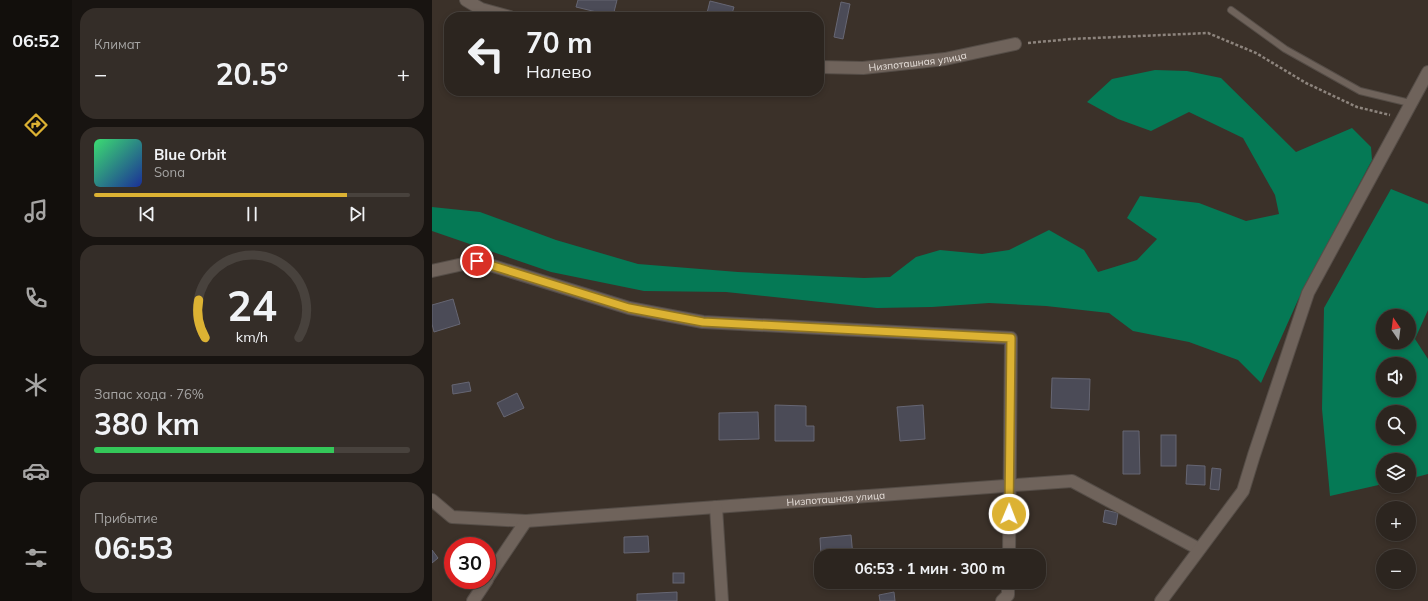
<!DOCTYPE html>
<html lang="ru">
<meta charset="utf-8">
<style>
body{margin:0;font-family:Mulish,sans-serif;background:#342d28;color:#f1f3f6;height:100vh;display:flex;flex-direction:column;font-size:15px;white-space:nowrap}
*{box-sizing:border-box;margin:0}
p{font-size:13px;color:#a6a5a4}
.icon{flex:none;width:22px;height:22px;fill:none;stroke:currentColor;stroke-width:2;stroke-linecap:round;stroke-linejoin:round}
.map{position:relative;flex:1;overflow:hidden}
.drawer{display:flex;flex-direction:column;gap:8px;padding:8px;background:#181411;width:360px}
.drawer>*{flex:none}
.banner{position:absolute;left:12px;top:12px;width:380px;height:84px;border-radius:16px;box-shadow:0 2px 6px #0003,0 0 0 1px #48423d;background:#2c251f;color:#f1f3f6;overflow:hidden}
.needle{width:26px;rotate:346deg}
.buttons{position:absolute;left:944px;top:309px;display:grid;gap:8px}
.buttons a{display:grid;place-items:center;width:40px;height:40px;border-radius:50%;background:#2c251f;box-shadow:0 2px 6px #0003,0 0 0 1px #48423d;font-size:20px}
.speed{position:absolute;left:12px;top:537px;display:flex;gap:8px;font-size:20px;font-weight:700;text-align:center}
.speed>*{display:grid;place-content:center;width:52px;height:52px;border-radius:50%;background:#2c251f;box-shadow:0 2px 6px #0003,0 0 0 1px #48423d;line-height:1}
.speed .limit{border:6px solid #d22;background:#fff;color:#111}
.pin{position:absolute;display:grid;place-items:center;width:34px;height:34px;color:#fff;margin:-17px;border:2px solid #fff;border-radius:50%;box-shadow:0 1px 4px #0007}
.me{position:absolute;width:44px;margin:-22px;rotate:1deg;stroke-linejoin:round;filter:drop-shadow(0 0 3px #0008)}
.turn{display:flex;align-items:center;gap:14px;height:84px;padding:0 16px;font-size:18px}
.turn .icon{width:52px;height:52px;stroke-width:2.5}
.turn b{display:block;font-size:28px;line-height:34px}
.big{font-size:30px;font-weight:700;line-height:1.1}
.drawer .card{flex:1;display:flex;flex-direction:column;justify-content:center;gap:6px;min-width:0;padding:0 14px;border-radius:16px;background:#342d28}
.drawer .dial{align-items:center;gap:0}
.dial svg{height:104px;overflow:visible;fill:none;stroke:#48423d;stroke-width:7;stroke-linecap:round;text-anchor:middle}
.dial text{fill:#f1f3f6;stroke:none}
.song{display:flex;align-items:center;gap:12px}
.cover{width:48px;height:48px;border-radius:6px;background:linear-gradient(135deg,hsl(140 70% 55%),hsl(230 70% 35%))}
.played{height:4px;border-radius:2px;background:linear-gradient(90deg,#dcb233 80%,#48423d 80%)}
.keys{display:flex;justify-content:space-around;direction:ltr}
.heat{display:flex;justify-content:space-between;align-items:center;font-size:22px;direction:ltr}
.charge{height:6px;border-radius:3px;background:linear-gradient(90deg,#34c759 76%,#48423d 0)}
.trip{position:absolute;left:382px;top:549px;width:232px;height:40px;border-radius:16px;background:#2c251f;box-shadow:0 2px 6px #0003,0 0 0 1px #48423d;font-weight:700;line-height:40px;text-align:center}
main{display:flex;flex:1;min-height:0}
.tab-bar{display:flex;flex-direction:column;width:72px;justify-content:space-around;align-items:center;background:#120f0c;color:#a6a5a4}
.tab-bar .icon{width:28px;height:28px}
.tab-bar .selected{color:#dcb233}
.tab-bar b{font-size:18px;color:#f1f3f6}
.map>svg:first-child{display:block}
.forest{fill:#057955;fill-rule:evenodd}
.building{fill:#4b4b57;stroke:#666673}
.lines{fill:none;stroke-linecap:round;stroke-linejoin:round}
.service-casing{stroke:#554d47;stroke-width:8}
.minor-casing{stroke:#554d47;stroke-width:14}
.path{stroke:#8d847d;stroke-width:2.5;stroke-dasharray:3 2;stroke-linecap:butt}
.service{stroke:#6f635b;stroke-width:6}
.minor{stroke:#6f635b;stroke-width:12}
.route-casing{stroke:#8f7421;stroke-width:10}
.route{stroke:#dcb233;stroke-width:7}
.labels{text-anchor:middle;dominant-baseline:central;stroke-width:4;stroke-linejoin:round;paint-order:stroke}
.street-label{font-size:10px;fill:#e8e1dc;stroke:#3b3129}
</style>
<main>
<nav class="tab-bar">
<b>06:52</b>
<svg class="icon selected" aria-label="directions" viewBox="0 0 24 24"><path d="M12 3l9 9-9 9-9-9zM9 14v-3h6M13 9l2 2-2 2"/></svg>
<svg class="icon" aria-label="music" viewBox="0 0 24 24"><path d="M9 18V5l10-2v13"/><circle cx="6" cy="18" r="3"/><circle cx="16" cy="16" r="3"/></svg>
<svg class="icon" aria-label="phone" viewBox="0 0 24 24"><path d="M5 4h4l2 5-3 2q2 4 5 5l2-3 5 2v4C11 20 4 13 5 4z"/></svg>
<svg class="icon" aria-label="climate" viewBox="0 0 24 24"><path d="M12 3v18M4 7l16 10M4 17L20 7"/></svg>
<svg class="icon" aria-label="car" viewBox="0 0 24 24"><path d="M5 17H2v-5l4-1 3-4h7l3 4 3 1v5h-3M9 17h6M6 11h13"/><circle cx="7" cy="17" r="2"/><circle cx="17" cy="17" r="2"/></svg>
<svg class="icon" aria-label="filters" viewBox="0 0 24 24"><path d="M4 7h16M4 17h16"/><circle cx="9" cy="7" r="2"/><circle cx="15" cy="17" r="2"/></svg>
</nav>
<section class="drawer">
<div class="card"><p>Климат</p>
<div class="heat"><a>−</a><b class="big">20.5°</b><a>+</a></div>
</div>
<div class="card">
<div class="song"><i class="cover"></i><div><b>Blue Orbit</b><p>Sona</p></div></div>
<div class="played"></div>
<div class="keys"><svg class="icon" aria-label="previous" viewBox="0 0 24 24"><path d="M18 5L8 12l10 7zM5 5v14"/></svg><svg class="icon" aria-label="pause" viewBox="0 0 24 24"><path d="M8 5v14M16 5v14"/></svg><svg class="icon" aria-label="next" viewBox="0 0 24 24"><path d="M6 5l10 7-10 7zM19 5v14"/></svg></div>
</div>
<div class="card dial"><svg viewBox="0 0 100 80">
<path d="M14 69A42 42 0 1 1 86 69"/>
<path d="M14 69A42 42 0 0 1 9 40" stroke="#dcb233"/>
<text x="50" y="56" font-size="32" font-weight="700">24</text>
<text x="50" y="72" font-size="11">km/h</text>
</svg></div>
<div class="card"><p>Запас хода · 76%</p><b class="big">380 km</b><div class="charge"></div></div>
<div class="card"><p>Прибытие</p><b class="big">06:53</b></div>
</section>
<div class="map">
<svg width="996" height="601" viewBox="0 0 996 601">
<rect width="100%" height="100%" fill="#3b3129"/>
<g class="forest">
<polygon points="723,70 755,71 789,78 864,152 920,128 939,147 940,160 866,300 829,383 806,360 757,342 701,331 677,313 614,306 557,303 500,307 445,308 294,292 212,291 119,272 0,231 0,207 48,212 124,240 206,264 306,272 432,278 458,277 484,257 508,250 550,254 577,250 617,230 652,250 666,272 705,260 725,239 695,218 708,196 767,203 814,221 847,214 843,195 811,138 757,112 719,131 686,119 655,102 680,79"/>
<path d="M959 189 996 204V310L983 339 996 359V474L977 479V460H951V484L898 496 890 409 892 308ZM951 316H977V342H951ZM951 364H977V390H951ZM951 412H977V438H951Z"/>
</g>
<g class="building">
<polygon points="146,0 185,0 181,16 144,7"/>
<polygon points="278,1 302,7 299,17 274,17"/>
<polygon points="409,2 418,4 411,39 402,37"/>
<polygon points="21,299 28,324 2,332 0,324 0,305"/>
<polygon points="620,378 658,379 657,410 619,408"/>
<polygon points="37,382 39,391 21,394 20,385"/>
<polygon points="85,393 92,408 72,417 65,403"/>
<polygon points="343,405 374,406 374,426 382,426 382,441 343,441"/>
<polygon points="491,405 493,439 468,441 465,407"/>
<polygon points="326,412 327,439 287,440 287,413"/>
<polygon points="691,431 707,431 708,474 691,474"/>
<rect x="729" y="435" width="15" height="31"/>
<polygon points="755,465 773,466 773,485 754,484"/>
<polygon points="780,468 789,469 787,490 778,489"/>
<polygon points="673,510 686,513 684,525 671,522"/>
<polygon points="419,535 421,556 389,556 388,538"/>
<polygon points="216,536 217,552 192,553 192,537"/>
<polygon points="0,550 6,558 0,563"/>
<rect x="241" y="573" width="11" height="10"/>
<polygon points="245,592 245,601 205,601 205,594"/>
<polygon points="462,592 463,601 448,601 447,595"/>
</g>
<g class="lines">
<g class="service-casing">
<polyline id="service" points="799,10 853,49 928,91 978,103"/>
</g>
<g class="minor-casing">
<g id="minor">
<polyline points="34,0 49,9 78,17"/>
<path id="s1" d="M387 67 431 68 513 59 583 44"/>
<polyline points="0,271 45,261 197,308 271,322 579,338 577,556"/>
<path id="s2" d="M0 500 20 517 94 521 640 481 767 549"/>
<polyline points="284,507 290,601"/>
<polyline points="55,579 94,521"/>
<polyline points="41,601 55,580"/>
<polyline points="570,601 576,595 576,582"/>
<polyline points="729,601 811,491 822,455 876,293 996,72"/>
</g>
</g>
<polyline class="path" points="596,43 639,39 776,33 824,53 874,83 925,107 958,115"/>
<use href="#service" class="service"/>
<use href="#minor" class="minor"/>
</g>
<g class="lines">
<g class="route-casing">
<polyline id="route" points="45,261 197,308 271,322 579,338 577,514"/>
</g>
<use href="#route" class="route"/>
</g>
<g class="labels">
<g class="street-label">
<text stroke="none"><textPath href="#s1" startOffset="99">Низпоташная улица</textPath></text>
<text stroke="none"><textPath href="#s2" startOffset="411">Низпоташная улица</textPath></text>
</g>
</g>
</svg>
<div class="buttons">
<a><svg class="needle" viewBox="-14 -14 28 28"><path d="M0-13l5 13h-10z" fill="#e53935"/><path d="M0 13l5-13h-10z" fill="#a6a5a4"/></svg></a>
<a><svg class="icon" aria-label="sound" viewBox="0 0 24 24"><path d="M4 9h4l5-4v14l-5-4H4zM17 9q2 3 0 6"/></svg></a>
<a><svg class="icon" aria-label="search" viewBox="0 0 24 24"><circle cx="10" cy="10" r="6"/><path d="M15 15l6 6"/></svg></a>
<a><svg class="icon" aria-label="layers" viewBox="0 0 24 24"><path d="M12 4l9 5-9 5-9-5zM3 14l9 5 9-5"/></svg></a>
<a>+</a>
<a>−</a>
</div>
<div class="speed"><div class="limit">30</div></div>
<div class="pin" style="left:45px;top:261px;background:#d93025"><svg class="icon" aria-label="arrive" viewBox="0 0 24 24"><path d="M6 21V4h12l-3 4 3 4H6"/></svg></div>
<svg class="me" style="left:577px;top:514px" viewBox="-20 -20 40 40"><circle r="17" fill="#dcb233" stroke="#fff" stroke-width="3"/><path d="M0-11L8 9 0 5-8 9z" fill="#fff"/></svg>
<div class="trip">06:53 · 1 мин · 300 m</div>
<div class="banner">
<div class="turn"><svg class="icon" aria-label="left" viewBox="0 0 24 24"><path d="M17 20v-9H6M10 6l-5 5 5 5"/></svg><div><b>70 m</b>Налево</div></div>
</div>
</div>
</main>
